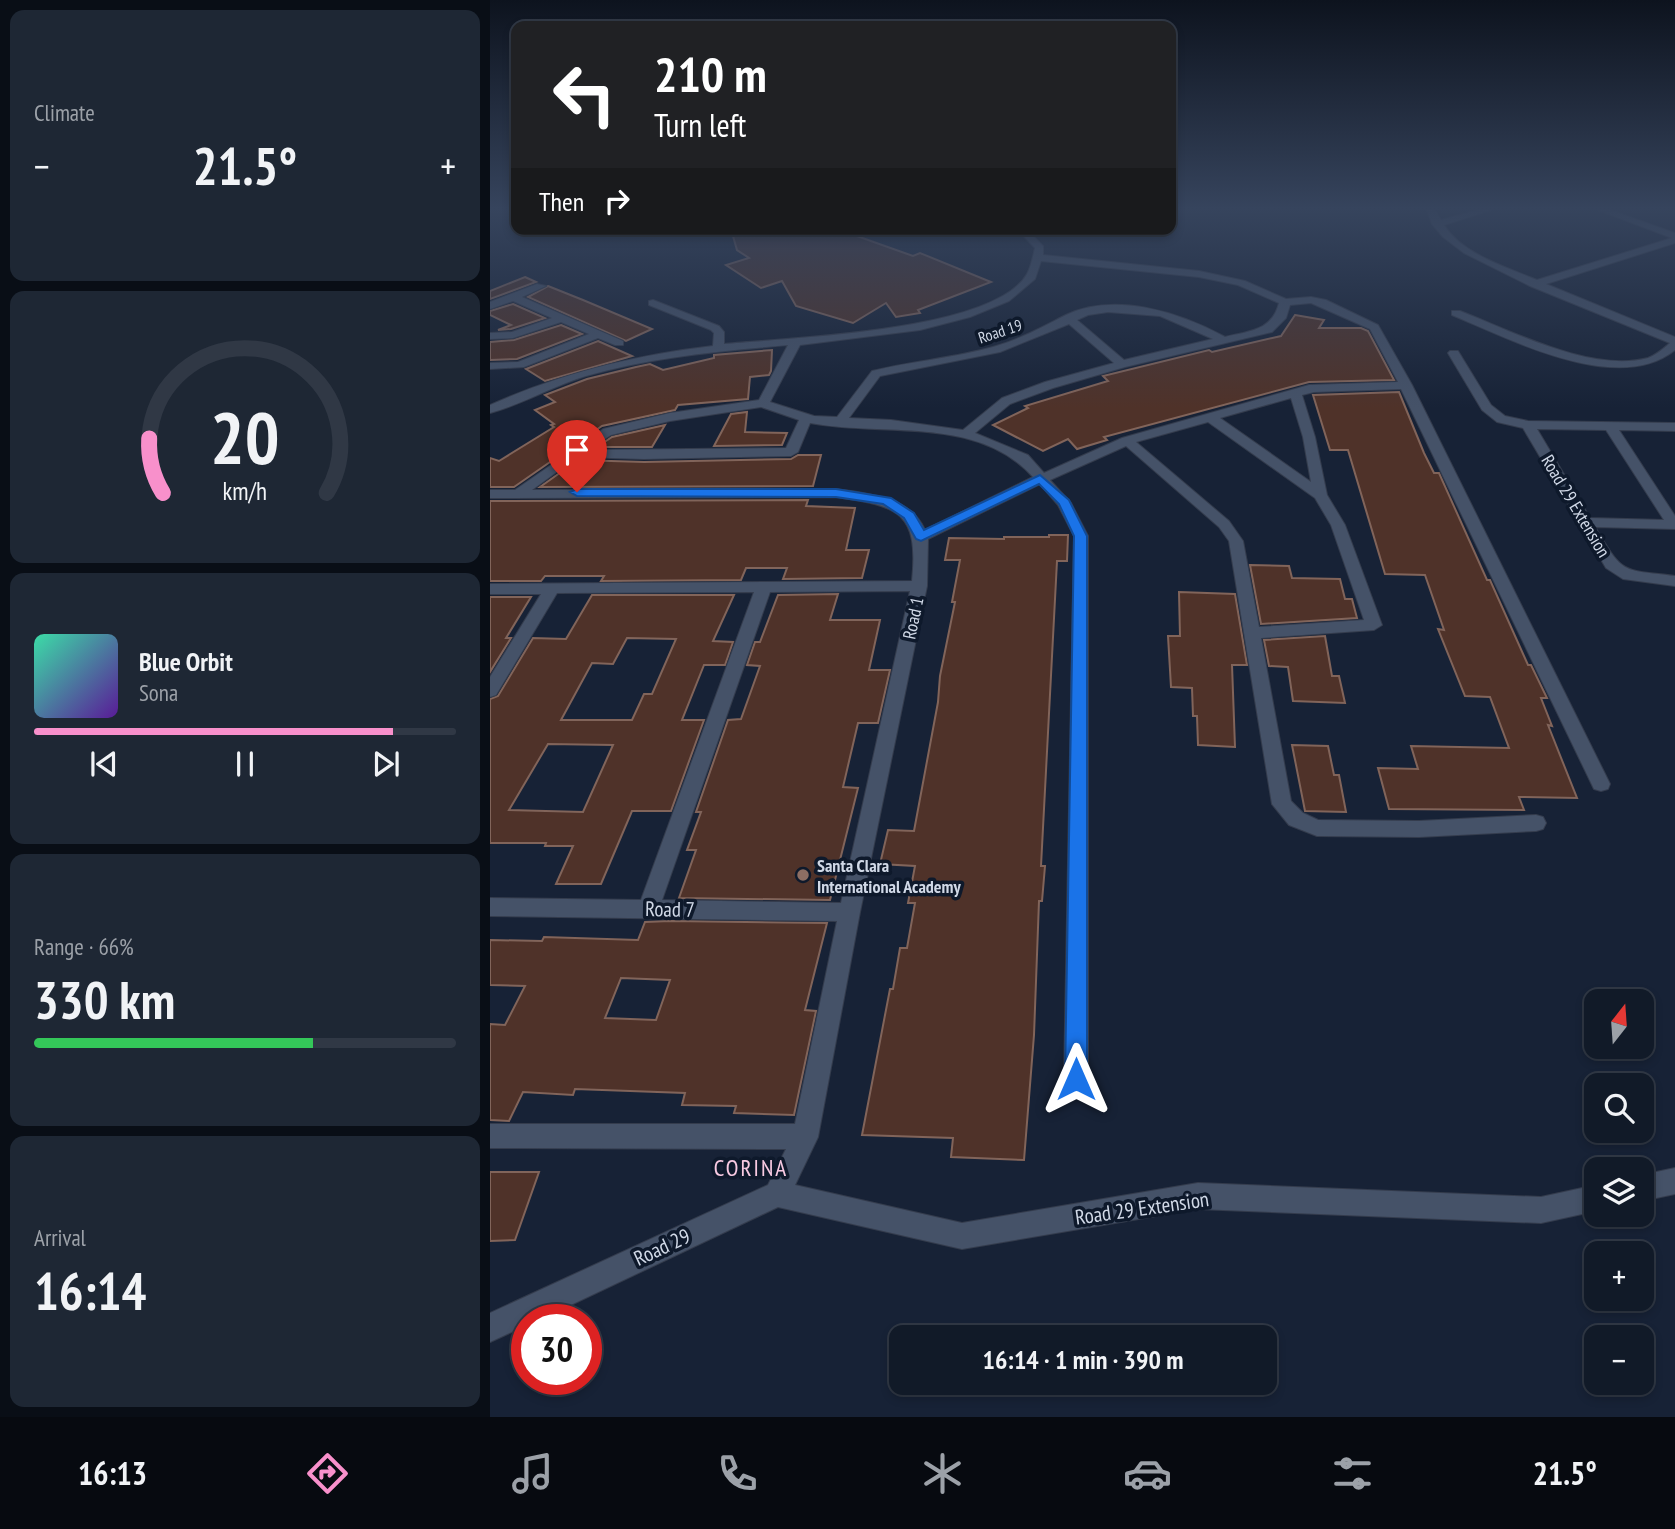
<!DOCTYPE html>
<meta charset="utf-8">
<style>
body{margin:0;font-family:"PT Sans Narrow",sans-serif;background:#1e2734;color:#f1f3f6;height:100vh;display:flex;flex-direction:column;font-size:26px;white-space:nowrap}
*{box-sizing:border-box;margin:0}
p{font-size:23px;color:#9ca1a8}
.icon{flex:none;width:38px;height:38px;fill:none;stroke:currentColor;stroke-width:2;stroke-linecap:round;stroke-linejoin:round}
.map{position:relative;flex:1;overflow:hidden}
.details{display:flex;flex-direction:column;gap:10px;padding:10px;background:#090e16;width:490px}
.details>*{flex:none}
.hud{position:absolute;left:21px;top:21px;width:665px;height:214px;border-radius:14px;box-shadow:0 4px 10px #0003,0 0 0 2px #303845;background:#202124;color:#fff;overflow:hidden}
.needle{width:46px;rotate:17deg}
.buttons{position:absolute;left:1094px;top:989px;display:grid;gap:14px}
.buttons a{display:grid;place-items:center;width:70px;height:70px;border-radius:14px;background:#111a28;box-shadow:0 4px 10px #0003,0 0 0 2px #303845;font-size:35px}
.speed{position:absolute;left:21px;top:1304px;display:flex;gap:14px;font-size:35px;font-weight:700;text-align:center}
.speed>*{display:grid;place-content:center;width:91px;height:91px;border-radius:50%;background:#111a28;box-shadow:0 4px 10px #0003,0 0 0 2px #303845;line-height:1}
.speed .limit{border:10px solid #d22;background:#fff;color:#111}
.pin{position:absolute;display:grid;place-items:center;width:60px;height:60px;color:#fff;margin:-72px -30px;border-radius:50% 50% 50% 0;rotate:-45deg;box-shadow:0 0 7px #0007}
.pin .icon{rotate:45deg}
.me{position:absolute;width:77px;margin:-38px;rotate:0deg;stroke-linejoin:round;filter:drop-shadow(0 0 5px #0008)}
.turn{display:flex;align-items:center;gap:24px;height:147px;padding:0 28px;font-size:32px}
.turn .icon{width:91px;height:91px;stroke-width:2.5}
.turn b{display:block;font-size:49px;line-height:60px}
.then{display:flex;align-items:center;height:66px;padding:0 28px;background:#0003;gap:14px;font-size:26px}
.big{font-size:52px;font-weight:800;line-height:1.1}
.details .card{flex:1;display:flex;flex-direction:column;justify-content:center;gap:10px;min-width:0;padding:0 24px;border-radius:14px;background:#1e2734}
.details .dial{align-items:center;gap:0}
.dial svg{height:182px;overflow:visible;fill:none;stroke:#303845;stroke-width:7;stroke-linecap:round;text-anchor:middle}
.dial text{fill:#f1f3f6;stroke:none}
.song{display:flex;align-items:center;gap:21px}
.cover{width:84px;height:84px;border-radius:10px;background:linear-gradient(135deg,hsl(160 70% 55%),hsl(270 70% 35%))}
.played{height:7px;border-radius:4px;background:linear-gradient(90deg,#f890cb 85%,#303845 85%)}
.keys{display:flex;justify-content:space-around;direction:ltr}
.heat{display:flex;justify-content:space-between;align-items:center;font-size:38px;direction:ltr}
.charge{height:10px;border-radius:5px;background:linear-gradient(90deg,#34c759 66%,#303845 0)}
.trip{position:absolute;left:399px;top:1325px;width:388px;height:70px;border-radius:14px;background:#111a28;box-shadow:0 4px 10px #0003,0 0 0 2px #303845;font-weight:800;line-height:70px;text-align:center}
.menu{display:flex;height:112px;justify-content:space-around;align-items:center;background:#070a10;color:#9ca1a8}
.menu .icon{width:49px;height:49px}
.menu .selected{color:#f890cb}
.menu b{font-size:32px;color:#f1f3f6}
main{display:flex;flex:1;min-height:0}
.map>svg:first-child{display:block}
.building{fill:#4f3229;stroke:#81645a;stroke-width:2;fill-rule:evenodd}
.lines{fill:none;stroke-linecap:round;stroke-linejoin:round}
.minor-casing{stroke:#343c4d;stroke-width:2}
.minor{fill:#455268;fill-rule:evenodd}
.route{fill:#1a73e8;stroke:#114b97;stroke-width:2}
.education-dot{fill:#8d6e63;stroke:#0e192b;stroke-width:2.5}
.labels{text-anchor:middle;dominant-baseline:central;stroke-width:7;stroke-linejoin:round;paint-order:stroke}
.far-street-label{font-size:16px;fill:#d1d9e7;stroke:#0e192b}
.street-label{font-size:18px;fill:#d1d9e7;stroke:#0e192b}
.poi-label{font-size:18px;font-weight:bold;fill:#d1d9e7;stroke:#0e192b;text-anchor:start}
.near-street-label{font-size:21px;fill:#d1d9e7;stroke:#0e192b}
.near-neighbourhood-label{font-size:23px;letter-spacing:2px;fill:#f8cae2;stroke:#0e192b}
</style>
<main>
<section class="details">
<div class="card"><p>Climate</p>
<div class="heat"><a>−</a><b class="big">21.5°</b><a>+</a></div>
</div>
<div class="card dial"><svg viewBox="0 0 100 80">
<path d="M14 69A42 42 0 1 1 86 69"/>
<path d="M14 69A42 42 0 0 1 8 45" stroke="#f890cb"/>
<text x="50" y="56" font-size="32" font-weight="700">20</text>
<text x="50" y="72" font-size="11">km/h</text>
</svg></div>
<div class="card">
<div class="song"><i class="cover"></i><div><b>Blue Orbit</b><p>Sona</p></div></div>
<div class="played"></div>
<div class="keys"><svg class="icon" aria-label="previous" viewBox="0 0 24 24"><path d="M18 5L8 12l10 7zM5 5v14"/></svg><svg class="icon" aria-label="pause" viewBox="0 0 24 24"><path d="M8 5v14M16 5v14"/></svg><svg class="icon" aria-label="next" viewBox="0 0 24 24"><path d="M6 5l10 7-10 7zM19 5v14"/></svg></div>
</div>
<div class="card"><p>Range · 66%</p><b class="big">330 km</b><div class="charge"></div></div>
<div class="card"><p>Arrival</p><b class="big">16:14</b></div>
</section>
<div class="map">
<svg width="1185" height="1417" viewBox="0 0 1185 1417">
<rect width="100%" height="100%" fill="#172236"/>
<g class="building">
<polygon points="241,229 364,229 364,235 423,256 430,253 501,282 428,310 430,313 406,317 396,303 363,323 306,306 292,281 271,288 236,265 259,258 247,250"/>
<polygon points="35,277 46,282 0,299 0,291"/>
<polygon points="58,286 93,300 162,329 136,341 38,297"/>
<polygon points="23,304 55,318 21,329 8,330 21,325 0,315 0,311"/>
<polygon points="805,315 834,320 829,328 871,328 878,331 904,380 819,382 614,437 617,440 587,449 578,439 553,451 503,425 538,408 535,406 618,381 613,376 719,350 722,352 791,336"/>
<polygon points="71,325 92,334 27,359 0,360 0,342 24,340"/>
<polygon points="108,341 142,356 55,381 36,369"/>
<polygon points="282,350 281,371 279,375 260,377 258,399 188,405 185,410 112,426 24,487 0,487 0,458 9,461 64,427 61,425 64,424 45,410 65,402 55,395 97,379 146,367 160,364 173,370 224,358 224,355"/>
<polygon points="909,392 934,453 944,473 949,473 997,580 1000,580 1038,665 1041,665 1057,698 1051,698 1062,726 1058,725 1087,798 1029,797 1034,810 899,809 888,768 928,769 921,746 1019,748 1000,697 975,696 948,629 954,630 935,575 895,574 858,450 840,450 823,395"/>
<polygon points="257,412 255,432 297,433 292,445 224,446 241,414"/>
<polygon points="175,425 162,447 107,447 122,437"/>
<polygon points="308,455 331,455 323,486 50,487 88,460 154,462 301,459"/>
<polygon points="318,500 316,506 365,508 356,550 379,550 372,578 293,579 297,568 256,568 251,580 111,581 114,576 55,576 51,581 0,581 0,501"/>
<polygon points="559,535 578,535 577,561 567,561 551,866 555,866 552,901 549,901 544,1035 534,1160 461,1157 463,1138 372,1135 400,989 403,989 410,948 417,948 425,903 418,903 425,866 390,864 398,830 424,831 448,702 450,676 465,602 462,602 470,560 455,560 459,538 514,539 514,537 559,537"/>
<polygon points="760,565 799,566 802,578 850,579 855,599 862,599 867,618 771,624"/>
<polygon points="689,592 745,594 757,665 742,665 745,747 708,745 707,716 703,716 702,688 681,687 678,636 690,636"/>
<polygon points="348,594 340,620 390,620 379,670 400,670 388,723 368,723 353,787 368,788 340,900 189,898 206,850 197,850 211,812 206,812 238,720 251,719 270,666 257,665 265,642 270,642 288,595"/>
<path d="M102 595H244L223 641 243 642 235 665H214L192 720H214L181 811H142L111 884H66L83 846H55L56 843H0V699L8 696 43 638 76 639ZM137 638 186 639 162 694H154L142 720H71L102 663 123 664ZM58 744 123 745 93 812 19 810Z"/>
<polygon points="0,597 41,597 16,638 21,638 0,672"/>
<polygon points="835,636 842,676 849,676 855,703 803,701 798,667 779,666 774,640"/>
<polygon points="802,745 838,746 844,775 849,775 856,812 815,811"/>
<path d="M180 921 337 923 315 1010 326 1011 304 1115 244 1113 246 1106 192 1105 195 1093 85 1089 83 1095 33 1092 19 1121 0 1120V1024L15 1025 35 986 0 985V940L52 941 54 937 148 940 155 922ZM131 978 180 980 166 1020 115 1018Z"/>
<polygon points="0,1172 49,1172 25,1240 0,1241"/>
</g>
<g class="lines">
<g class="minor-casing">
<g id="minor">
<path d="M937 210H945L951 220 988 210H1001L954 225C972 254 1016 267 1047 280L1182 238 1108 210H1120L1185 233V243L1056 284 1185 337V350C1128 396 1020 339 962 315V311H970C1022 331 1101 373 1158 358 1166 355 1173 349 1180 343L1040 286 974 253 953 237 942 224Z"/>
<path d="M527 229H536L553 246V255L709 271 755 281 796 299 821 297 836 300 888 325 922 385 1120 784 1118 789 1111 791 1104 789 911 389 824 392 812 395 825 437 837 495 855 525 892 625 884 630 771 638 801 801 813 813 828 820 929 821 1046 815 1053 817 1056 823 1053 829 1046 831 929 837 827 836 799 825 782 804 739 541 729 527 636 446 560 480 581 503 598 536V1079L594 1087 586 1091 578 1087 574 1079 584 536 568 505 550 484 438 539 437 586 370 912 328 1137 305 1185 472 1223 708 1183 1051 1197 1106 1185V1211L1051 1223 708 1209 472 1249 288 1207 49 1320H37V1325L0 1342V1313L278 1185 296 1149 0 1148V1124H305L347 921 0 916V898L151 900 264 592 67 593 6 695 0 697V677L51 594H0V584L422 581C429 512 409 506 346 497L0 498V490H25L113 429 180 413 269 400 298 345C231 351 161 357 96 376 63 386 33 404 0 413V405C72 373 145 355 223 346L224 333 221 330 159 305V301L163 300 229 326 234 332V344C296 338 504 332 537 274 541 267 543 256 545 248ZM551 261 709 277 748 285 789 303C782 331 759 331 735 337 689 312 625 292 576 315 554 326 529 340 503 347 464 358 422 361 382 371L347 417 324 416 280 402 310 345 430 330 480 317 519 301 545 279ZM821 303 880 329 908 382 819 385 632 438 554 473 538 455 485 433 520 404 563 388 635 367 782 332 796 318 800 305ZM618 312 670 316 723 339 634 360 587 320 598 315ZM579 324 624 363 555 382 512 398 473 430 401 420 359 418 390 376 510 352ZM801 398 813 437 821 482 730 418ZM271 407 309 420 296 448 98 450 121 435 180 421ZM718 422 825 498 841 525 874 620 769 627 753 541 739 521 646 442ZM320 423C394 437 487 415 543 477L435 530C420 496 378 494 346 489L42 490 87 457 154 459 301 456 308 452ZM420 591 351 903 172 900 280 592Z"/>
<polygon points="47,284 56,286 32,297 133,341 133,345 125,345 108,338 34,367 0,369 0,363 28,362 99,334 71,322 23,338 0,339 0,333 22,332 62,318 23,301 0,309 0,302"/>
<path d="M960 351H968L1001 405 1015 416 1038 421 1185 423V431L1129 430 1185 516V529L1105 527C1134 575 1130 569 1185 576V586L1133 579 1116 568 1033 428 1007 422 992 410 958 353ZM1047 429 1116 430 1174 520 1100 518Z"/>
<polygon points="1185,1168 1185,1194 1152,1201 1152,1175"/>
</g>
</g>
<use href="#minor" class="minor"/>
</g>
<linearGradient id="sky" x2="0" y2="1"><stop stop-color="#0d131e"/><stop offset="0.51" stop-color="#36445d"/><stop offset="1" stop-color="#36445d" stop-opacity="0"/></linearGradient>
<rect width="1185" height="408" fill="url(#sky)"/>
<polygon class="route" points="550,475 579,500 597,536 597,1079 593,1087 586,1090 578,1087 575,1079 584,536 569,504 549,484 431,541 426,539 414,518 393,504 346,497 87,496 80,492 87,489 346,489 401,498 424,513 434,530"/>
<circle class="education-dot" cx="313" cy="875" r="7"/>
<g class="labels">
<g class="far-street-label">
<text transform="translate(510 331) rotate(-18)">Road 19</text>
</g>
<g class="street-label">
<text transform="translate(1086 506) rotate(59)">Road 29 Extension</text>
<text transform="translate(423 618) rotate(-78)">Road 1</text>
</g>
<g class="poi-label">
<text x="327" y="865">Santa Clara<tspan x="327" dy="21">International Academy</tspan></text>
</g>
<g class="near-street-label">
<text transform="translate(180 909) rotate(1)">Road 7</text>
<text transform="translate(652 1208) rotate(-8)">Road 29 Extension</text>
<text transform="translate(172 1247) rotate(-25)">Road 29</text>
</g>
<g class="near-neighbourhood-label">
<text x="261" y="1167">CORINA</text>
</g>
</g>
</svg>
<div class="buttons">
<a><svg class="needle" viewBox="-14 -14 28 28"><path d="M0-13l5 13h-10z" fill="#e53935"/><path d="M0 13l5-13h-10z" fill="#9ca1a8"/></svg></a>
<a><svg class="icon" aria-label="search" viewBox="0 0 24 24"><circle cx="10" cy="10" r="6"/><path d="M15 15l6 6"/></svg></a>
<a><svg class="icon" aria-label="layers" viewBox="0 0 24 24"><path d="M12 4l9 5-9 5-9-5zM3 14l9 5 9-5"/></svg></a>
<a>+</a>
<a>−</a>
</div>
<div class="speed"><div class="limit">30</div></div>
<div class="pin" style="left:87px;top:492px;background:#d93025"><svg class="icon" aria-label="arrive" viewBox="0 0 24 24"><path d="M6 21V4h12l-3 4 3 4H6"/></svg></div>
<svg class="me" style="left:586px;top:1079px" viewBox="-20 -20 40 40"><path d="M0-17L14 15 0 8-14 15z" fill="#1a73e8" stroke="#fff" stroke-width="4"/></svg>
<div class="trip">16:14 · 1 min · 390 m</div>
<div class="hud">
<div class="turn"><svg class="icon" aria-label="left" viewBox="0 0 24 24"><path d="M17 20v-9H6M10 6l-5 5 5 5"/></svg><div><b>210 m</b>Turn left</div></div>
<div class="then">Then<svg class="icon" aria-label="right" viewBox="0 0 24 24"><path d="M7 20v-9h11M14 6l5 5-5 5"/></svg></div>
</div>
</div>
</main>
<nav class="menu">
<b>16:13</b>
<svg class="icon selected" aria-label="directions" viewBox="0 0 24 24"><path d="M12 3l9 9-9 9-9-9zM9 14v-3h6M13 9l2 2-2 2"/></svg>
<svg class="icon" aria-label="music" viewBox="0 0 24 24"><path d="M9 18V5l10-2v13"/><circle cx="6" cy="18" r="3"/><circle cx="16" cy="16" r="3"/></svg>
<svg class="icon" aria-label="phone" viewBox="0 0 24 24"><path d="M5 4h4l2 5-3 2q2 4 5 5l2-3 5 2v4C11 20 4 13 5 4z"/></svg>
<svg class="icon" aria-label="climate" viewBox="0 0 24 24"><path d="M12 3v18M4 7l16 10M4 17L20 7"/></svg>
<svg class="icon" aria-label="car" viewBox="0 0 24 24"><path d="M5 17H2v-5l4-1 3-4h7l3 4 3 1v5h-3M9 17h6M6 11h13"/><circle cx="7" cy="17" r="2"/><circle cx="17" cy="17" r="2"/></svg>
<svg class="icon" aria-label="filters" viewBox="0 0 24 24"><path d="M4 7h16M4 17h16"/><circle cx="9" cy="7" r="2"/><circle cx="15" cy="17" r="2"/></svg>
<b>21.5°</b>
</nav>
